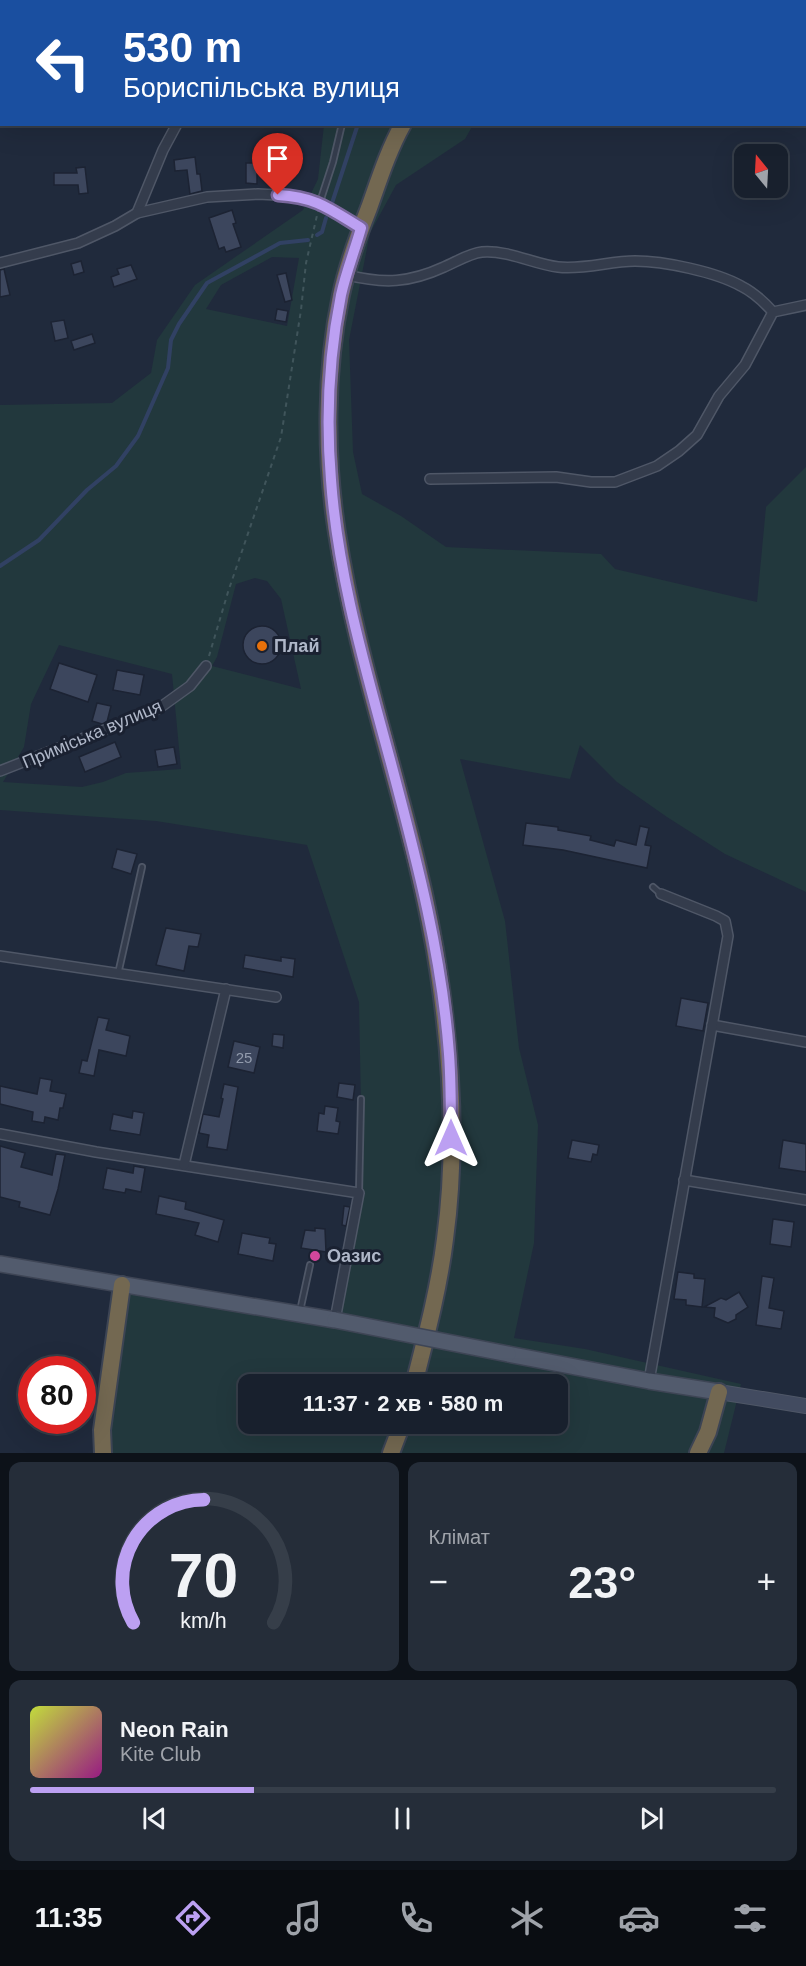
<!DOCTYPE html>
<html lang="uk">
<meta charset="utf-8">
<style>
body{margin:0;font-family:Arial,sans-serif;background:#252d39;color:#f1f3f6;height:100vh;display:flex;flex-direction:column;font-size:22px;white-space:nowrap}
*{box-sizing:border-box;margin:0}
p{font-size:20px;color:#9fa3aa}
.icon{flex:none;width:33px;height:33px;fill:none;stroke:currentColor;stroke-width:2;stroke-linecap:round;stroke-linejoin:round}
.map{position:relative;height:1453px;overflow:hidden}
.details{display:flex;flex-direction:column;gap:9px;padding:9px;background:#0d1219;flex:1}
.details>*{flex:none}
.top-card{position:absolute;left:0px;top:0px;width:807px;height:126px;box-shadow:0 6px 24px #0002,0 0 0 2px #363e49;background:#1a4fa0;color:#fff;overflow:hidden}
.needle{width:39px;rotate:342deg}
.buttons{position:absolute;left:734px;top:144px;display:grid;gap:12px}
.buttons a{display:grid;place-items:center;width:54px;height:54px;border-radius:12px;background:#18202d;box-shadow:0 6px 24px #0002,0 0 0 2px #363e49;font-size:30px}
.speed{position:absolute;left:18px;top:1356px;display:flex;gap:12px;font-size:30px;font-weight:700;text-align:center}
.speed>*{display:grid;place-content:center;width:78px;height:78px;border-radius:50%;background:#18202d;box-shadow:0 6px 24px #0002,0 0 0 2px #363e49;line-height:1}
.speed .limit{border:9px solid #d22;background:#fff;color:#111}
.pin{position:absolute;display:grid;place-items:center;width:51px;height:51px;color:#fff;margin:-62px -26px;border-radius:50% 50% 50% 0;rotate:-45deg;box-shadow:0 0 6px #0007}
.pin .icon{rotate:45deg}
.me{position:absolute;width:66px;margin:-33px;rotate:0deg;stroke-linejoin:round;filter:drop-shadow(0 0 4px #0008)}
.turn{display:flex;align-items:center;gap:21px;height:126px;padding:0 24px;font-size:27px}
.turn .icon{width:78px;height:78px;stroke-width:2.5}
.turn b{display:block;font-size:42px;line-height:51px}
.big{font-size:45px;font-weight:600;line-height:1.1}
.details .card{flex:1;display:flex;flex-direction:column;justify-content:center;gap:9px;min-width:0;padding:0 21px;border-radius:12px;background:#252d39}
.details .dial{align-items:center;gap:0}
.dial svg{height:156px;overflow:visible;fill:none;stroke:#363e49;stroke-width:7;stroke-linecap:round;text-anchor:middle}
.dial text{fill:#f1f3f6;stroke:none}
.song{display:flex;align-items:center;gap:18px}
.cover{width:72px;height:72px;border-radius:9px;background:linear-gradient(135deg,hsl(70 70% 55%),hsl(310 70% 35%))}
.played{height:6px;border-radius:3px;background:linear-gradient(90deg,#bca0f2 30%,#363e49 30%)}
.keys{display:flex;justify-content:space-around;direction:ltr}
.heat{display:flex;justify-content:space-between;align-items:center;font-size:33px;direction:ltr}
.details .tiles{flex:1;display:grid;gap:9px;grid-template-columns:1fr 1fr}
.card:last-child{grid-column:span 2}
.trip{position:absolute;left:238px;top:1374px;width:330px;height:60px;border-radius:12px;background:#18202d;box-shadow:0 6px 24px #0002,0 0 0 2px #363e49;font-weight:600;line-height:60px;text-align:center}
.menu{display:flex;height:96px;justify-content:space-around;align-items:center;background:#0a0d12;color:#9fa3aa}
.menu .icon{width:42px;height:42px}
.menu .on{color:#bca0f2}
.menu b{font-size:27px;color:#f1f3f6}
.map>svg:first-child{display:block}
.green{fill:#22383d;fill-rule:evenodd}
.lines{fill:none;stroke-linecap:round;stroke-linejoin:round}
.stream{stroke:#314163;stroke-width:4}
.building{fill:#3c465d;stroke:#1c2333;stroke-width:1.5}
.lane-casing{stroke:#4f5767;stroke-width:8}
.street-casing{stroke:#4f5767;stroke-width:12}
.secondary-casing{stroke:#4f5767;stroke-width:16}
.primary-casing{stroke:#3e4555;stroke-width:18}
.highway-casing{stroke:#3c4454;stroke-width:20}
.path{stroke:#40555b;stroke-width:2;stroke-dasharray:4.5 4.5;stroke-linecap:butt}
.lane{stroke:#343c4c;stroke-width:4.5}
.street{stroke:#343c4c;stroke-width:9}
.secondary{stroke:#424b60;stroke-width:14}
.primary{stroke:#525b6d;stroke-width:15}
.highway{stroke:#736851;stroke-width:16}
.primary-bridge-casing{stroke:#3e4555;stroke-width:18;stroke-linecap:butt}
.primary-bridge{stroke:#525b6d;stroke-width:15}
.route-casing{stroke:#7a689d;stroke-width:15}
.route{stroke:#bca0f2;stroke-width:10}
.food-dot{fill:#e8710a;stroke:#1a2131;stroke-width:2}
.hotel-dot{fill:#d1479c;stroke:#1a2131;stroke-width:2}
.labels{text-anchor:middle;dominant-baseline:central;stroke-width:6;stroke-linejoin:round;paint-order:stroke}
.number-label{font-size:15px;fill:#929bad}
.poi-label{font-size:18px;font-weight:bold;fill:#afb7c8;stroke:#1a2131;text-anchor:start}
.street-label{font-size:18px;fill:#afb7c8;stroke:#1a2131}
</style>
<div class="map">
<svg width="806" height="1453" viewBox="0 0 806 1453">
<rect width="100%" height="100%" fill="#202a3c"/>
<g class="green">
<polygon points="342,0 610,0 607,2 342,2"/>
<polygon points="702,0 806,0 806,95 806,2 703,2"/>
<path d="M324 125H473L465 139 396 185 370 233 349 340 353 452 362 494 401 516 446 547 601 554 615 569 757 602 766 507 806 467V892L725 854 667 817 617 782 580 745 570 779 460 759 505 921 519 1048 538 1125 534 1243 514 1338 585 1349 741 1384 724 1453H99L120 1282 338 1316 356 1210 361 1106 359 1002 307 845 156 821 0 810V405L112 403 151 373 157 340 195 285 303 210 318 179ZM272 257 299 258 287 326 206 309 221 285ZM255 578 267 581 281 599 301 689 212 666 217 657 236 584ZM59 645 172 674 181 769 126 773 103 782 82 787 3 782 24 747 31 704ZM249 1384H558V1424H249Z"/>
</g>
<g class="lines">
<g class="stream">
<polyline points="351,2 351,0"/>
<polyline points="332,203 358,124"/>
<polyline points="317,235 322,232 326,218"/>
<polyline points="0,566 39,540 87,490 116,466 138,436 168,368 171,340 179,324 207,283 280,243 308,240"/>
</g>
</g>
<g class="building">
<polygon points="274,138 284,139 282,155 298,156 296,175 265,172 267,153 271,154"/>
<polygon points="195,157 197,174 200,174 202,191 190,194 187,170 175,171 174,160"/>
<polygon points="246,163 257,163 257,184 246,183"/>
<polygon points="85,167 88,193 79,194 78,185 54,185 54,173 77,173 76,168"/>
<polygon points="232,210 236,223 233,224 241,247 226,252 224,247 219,249 209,218"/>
<polygon points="81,261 84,272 74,275 71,264"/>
<polygon points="131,265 137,279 114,287 111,277 119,274 117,269"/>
<polygon points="4,269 10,295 0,297 0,270"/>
<polygon points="286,273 292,300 285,302 277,275"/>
<polygon points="277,309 288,311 286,322 275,320"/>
<polygon points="64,320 68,338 55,341 51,322"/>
<polygon points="92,334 95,343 74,350 71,341"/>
<circle cx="262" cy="645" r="19"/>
<polygon points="59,663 97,675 88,702 50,689"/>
<polygon points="117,670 144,675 140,695 113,690"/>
<polygon points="97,703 111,706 107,722 102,724 92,721"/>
<polygon points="115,742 121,757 85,772 79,757"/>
<polygon points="174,747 177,764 158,767 155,750"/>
<polygon points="526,823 558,827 558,830 591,836 590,840 614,846 616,840 636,845 640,826 649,828 645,845 651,846 647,868 563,850 523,845"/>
<polygon points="117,849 137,854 131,874 112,868"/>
<polygon points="166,928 201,934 198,947 189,946 184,971 156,965"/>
<polygon points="245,955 281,961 281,957 295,959 293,977 243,968"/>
<polygon points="681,998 708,1003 703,1031 676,1026"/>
<polygon points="98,1017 109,1019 106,1030 130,1036 126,1056 99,1050 94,1076 79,1073 82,1060 87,1061"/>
<polygon points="273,1034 284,1035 283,1048 272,1046"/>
<polygon points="234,1041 260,1047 254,1073 228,1067"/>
<polygon points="40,1078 52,1080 50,1091 66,1094 63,1108 60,1108 58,1120 45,1117 44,1123 32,1121 33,1112 0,1104 0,1086 37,1094"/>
<polygon points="339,1083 355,1085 353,1100 337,1097"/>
<polygon points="224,1084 238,1087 227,1150 207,1147 209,1135 199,1133 203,1114 219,1117 223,1099 221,1098"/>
<polygon points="325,1106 338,1108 336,1121 340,1122 338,1134 317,1131 319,1113 324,1114"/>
<polygon points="133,1111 144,1113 140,1135 110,1130 113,1114 132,1118"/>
<polygon points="572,1140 599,1145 597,1155 593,1154 591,1162 568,1158"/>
<polygon points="783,1140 806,1144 806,1172 779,1168"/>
<polygon points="0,1146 25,1153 21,1167 52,1175 56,1154 65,1155 58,1189 50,1215 19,1207 20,1202 0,1197"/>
<polygon points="134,1166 145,1168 141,1192 126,1189 125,1193 103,1189 107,1168 133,1173"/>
<polygon points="159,1196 186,1202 185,1209 224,1220 218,1242 195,1235 199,1223 156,1214"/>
<polygon points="344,1206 350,1207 346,1226 342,1225"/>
<polygon points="773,1219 794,1222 791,1247 770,1244"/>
<polygon points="315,1228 325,1229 326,1252 301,1248 305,1230 315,1231"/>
<polygon points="242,1233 270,1238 269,1243 276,1244 273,1261 238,1254"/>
<polygon points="678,1272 694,1274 694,1278 705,1279 702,1307 686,1305 686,1300 674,1299"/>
<polygon points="762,1276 774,1278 769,1308 784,1311 781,1329 756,1325"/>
<polygon points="739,1292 748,1307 736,1315 736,1319 728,1323 714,1317 715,1308 704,1307 721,1298 726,1300"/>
</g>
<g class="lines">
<g class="lane-casing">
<g id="lane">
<polyline points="320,202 333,162 342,124"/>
<polyline points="653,887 661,894"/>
<polyline points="118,974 142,867"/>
<polyline points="359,1193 361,1099"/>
<polyline points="300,1311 310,1265"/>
</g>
</g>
<g class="street-casing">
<g id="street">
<polyline points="228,2 228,0"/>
<polyline points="137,213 163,150 177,124"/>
<polyline points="0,263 78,243 115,226 137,213 207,197 258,194 297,196 320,202 361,228"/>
<path d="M347 275C384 284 409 283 444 267 456 262 470 253 482 252 509 250 533 264 558 267 584 270 610 261 635 261 664 261 716 272 741 286 753 292 764 302 773 312"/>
<polyline points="430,479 556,477 591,482 615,482 657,466 679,451 697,435 719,396 745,365 773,312 806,305"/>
<polyline points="0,771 158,709 190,686 206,666"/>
<polyline points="0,956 276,997"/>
<polyline points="712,1025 806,1042"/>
<polyline points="0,1134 96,1152 359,1193 335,1320"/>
<polyline points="184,1165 226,989"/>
<polyline points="684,1180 806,1200"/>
<polyline points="649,1381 728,936 725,921 716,916 661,894"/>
</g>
</g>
<g class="secondary-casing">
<polyline id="secondary" points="719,1392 806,1406"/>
</g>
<g class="primary-casing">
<g id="primary">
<polyline points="0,1264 335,1320"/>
<polyline points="508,1354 649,1381 719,1392"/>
</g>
</g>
<g class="highway-casing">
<g id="highway">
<polyline points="479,2 479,0"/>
<path d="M403 124C388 151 379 180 369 208 358 236 347 266 341 295 325 370 325 457 337 533 360 683 417 825 439 975 452 1062 457 1151 445 1239 439 1288 426 1337 414 1384"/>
<polyline points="103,1453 102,1430 122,1285"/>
<polyline points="391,1453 402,1424"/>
<polyline points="698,1453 708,1432 719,1392"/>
</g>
</g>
<g class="path">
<polyline points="393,2 393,0"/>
<polyline points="580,2 583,0"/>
<polyline points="209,656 228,592 281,437 301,310 306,263 318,211"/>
</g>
<use href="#lane" class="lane"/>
<use href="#street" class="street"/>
<use href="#secondary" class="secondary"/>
<use href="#primary" class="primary"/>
<use href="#highway" class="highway"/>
<g class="primary-bridge-casing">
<polyline id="primary-bridge" points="335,1320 508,1354"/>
</g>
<use href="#primary-bridge" class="primary-bridge"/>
</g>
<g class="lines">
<g class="route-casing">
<path id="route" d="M278 195C316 197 330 209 361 228 355 250 346 272 341 295 329 355 326 420 331 480 338 578 367 673 392 767 417 861 442 957 449 1054 451 1082 451 1110 451 1138"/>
</g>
<use href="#route" class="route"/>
</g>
<circle class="food-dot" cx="262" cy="646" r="6"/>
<circle class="hotel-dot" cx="315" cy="1256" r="6"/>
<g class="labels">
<g class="number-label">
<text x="244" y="1057">25</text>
</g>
<g class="poi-label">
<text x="274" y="646">Плай</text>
<text x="327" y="1256">Оазис</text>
</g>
<g class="street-label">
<text transform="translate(92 734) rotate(-23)">Приміська вулиця</text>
</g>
</g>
</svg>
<div class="buttons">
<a><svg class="needle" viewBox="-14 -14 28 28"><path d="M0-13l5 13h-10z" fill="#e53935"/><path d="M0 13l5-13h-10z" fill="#9fa3aa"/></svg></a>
</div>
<div class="speed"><div class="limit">80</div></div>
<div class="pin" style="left:278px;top:195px;background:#d93025"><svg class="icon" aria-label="arrive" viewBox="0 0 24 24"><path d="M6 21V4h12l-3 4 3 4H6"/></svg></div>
<svg class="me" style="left:451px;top:1138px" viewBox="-20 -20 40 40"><path d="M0-17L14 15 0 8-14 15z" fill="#bca0f2" stroke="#fff" stroke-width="4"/></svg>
<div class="trip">11:37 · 2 хв · 580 m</div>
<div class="top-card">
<div class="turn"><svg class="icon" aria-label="left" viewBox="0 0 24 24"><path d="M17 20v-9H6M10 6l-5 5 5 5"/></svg><div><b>530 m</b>Бориспільська вулиця</div></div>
</div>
</div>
<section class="details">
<div class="tiles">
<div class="card dial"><svg viewBox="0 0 100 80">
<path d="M14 69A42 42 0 1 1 86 69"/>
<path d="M14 69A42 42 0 0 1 50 6" stroke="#bca0f2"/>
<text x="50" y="56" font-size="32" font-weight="700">70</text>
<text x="50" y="72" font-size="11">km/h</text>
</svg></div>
<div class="card"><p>Клімат</p>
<div class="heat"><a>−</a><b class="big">23°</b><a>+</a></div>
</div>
<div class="card">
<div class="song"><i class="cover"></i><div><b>Neon Rain</b><p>Kite Club</p></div></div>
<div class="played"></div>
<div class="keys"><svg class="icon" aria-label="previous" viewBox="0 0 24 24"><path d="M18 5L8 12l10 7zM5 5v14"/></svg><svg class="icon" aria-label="pause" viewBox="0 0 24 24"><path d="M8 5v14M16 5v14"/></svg><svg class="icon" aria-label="next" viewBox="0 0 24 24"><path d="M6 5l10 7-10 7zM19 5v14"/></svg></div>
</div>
</div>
</section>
<nav class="menu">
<b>11:35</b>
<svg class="icon on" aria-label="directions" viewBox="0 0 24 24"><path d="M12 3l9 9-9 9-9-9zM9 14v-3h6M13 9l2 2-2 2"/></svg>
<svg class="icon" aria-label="music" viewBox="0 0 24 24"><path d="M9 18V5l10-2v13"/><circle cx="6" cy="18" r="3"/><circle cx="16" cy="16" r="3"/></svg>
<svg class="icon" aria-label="phone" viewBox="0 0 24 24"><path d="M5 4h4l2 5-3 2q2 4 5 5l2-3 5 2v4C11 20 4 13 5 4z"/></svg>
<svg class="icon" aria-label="climate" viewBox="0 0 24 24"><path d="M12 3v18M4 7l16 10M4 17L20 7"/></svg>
<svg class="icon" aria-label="car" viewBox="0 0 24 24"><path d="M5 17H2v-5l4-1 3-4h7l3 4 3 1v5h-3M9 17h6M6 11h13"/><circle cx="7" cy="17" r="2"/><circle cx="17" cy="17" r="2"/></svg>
<svg class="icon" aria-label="filters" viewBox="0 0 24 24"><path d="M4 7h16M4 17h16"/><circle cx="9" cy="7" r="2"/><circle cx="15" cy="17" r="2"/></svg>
</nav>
